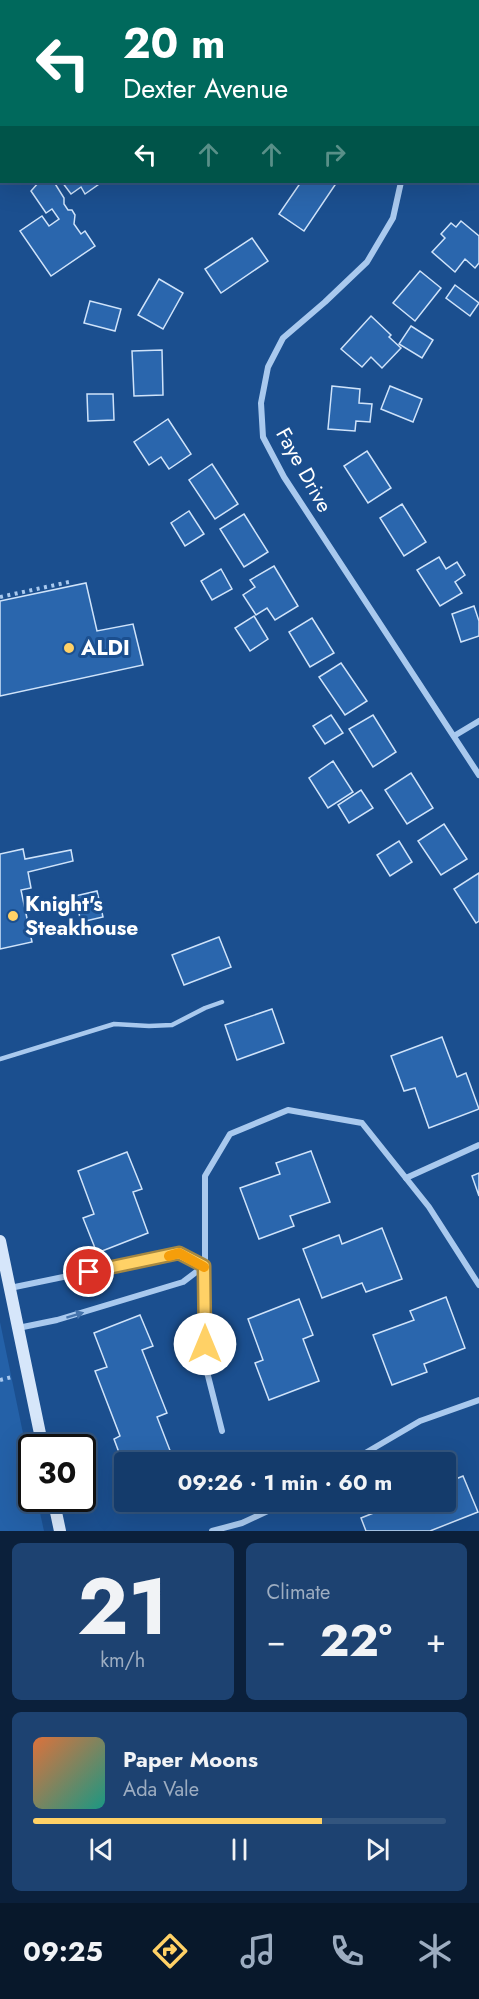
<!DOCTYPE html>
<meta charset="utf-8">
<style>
body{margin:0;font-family:Jost,sans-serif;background:#1d4271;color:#f1f3f6;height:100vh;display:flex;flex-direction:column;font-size:22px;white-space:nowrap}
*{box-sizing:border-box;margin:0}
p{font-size:20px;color:#9dadc1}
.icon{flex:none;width:33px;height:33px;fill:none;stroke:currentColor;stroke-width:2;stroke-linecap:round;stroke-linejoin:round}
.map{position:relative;height:1531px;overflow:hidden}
.sheet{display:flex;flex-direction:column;gap:12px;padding:12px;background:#0b203b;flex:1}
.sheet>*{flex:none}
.banner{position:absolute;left:0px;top:0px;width:480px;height:183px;box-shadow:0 6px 24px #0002,0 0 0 2px #33557e;background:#00695c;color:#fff;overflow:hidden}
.speed{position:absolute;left:18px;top:1434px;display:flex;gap:12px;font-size:30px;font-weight:700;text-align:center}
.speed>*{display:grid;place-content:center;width:78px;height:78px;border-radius:50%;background:#143b6b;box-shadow:0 6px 24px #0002,0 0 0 2px #33557e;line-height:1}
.speed .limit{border:3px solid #111;border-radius:9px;background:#fff;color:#111}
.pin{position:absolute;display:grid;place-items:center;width:51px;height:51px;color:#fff;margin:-26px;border:3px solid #fff;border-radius:50%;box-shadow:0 2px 6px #0007}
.me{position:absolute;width:66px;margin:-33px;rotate:0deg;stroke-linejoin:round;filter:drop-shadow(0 0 4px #0008)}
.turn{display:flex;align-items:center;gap:21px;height:126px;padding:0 24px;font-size:27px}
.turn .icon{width:78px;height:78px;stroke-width:2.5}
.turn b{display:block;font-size:42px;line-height:51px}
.lanes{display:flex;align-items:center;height:57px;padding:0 24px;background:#0003;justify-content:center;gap:30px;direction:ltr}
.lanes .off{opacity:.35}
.big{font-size:45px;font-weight:700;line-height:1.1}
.sheet .widget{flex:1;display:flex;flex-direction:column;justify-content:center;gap:9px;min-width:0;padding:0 21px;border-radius:9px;background:#1d4271}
.sheet .dial{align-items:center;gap:0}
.dial b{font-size:78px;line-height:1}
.song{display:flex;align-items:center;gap:18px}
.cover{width:72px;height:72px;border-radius:9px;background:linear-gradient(135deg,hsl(20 70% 55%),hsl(170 70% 35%))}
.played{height:6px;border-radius:3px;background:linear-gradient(90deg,#ffd166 70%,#33557e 70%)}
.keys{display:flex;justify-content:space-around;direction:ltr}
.heat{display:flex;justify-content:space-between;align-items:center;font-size:33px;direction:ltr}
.sheet .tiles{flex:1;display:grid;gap:12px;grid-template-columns:1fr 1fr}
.widget:last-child{grid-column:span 2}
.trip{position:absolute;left:114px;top:1452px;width:342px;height:60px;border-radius:6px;background:#143b6b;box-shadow:0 6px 24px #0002,0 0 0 2px #33557e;font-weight:700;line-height:60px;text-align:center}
.menu{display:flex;height:96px;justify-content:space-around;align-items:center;background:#08182b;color:#9dadc1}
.menu .icon{width:42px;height:42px}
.menu .current{color:#ffd166}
.menu b{font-size:27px;color:#f1f3f6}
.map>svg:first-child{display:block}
.green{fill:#2461a8}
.building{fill:#2a66ad;stroke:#cfe3fa;stroke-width:1.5}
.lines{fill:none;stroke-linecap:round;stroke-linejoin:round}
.path{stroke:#a9c9ee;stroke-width:4;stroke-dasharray:3 4.5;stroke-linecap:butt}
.service{stroke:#a9c9ee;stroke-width:4.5}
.minor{stroke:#a9c9ee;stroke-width:6}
.secondary{stroke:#d6e6fa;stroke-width:12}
.oneway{fill:#4674ac}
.route-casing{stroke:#a68842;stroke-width:15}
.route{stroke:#ffd166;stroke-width:10}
.slow{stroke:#f59e0b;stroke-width:10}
.poi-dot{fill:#ffd166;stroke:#1b4f8f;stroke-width:2}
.labels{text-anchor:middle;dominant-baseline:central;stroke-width:6;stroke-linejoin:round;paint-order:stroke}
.street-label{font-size:21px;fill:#fff;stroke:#1b4f8f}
.poi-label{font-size:21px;font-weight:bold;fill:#fff;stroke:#1b4f8f;text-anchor:start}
</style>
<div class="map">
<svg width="479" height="1531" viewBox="0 0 479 1531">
<rect width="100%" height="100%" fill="#1b4f8f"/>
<polygon class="green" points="0,1322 31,1472 32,1498 37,1499 44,1531 0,1531"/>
<g class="building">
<polygon points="314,0 348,0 349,2 312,2"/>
<polygon points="39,182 54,182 64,198 64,204 68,210 72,210 75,215 74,224 81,234 85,231 95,246 51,276 20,231 42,216 49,226 59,219 52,209 46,213 31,191"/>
<polygon points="62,182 102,182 85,194 81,187 71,194"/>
<polygon points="301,182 337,182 304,231 279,214"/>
<polygon points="461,221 479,236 479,263 475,268 465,259 455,272 432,252 445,238 441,234 451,223 456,227"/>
<polygon points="252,238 268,261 221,293 205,269"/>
<polygon points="420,271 441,288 415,321 393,303"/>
<polygon points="159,279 183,293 163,329 138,315"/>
<polygon points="455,285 479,303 470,316 446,298"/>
<polygon points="90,301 121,309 115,331 84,323"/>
<polygon points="371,316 391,335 389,337 401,348 382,368 371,357 362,367 341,349"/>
<polygon points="411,326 433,340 422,358 399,344"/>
<polygon points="162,350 163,395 134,396 132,351"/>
<polygon points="332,386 360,389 359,403 372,404 370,422 356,421 355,431 328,429"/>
<polygon points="390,386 422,399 413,422 381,409"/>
<polygon points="87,394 113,394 114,420 88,421"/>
<polygon points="168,419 191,454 169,469 161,457 149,465 134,442"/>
<polygon points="367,451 391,488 368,503 344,466"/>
<polygon points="212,464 238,504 215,519 189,480"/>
<polygon points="402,504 426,542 404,556 380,518"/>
<polygon points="189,511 204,534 185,546 171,523"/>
<polygon points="244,514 268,552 244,567 220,529"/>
<polygon points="439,557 446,569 457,562 465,575 455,582 462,593 440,606 417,570"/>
<polygon points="274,566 298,606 275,620 267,608 256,615 243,595 255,587 250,580"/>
<polygon points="221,569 232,589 212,600 201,581"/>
<polygon points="86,583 97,631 133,624 143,665 0,696 0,601"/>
<polygon points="474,606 479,621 479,636 461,642 452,614"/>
<polygon points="254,616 268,639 250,651 235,628"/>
<polygon points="312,618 334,653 310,667 289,632"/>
<polygon points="341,663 367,701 345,715 319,677"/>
<polygon points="331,715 343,733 325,744 313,726"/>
<polygon points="373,715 396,752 373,767 349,729"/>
<polygon points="333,761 353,792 328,808 309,778"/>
<polygon points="411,773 433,808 407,824 385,790"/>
<polygon points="361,790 373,808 349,823 338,805"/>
<polygon points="444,824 467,859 441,875 418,841"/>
<polygon points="399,841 412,862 390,876 377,855"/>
<polygon points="23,849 25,859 71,850 73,861 28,872 31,888 21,890 32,942 0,949 0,854"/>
<polygon points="479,873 479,921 476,923 454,889"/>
<polygon points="97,891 103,917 81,922 75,896"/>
<polygon points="219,937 231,967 184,985 172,955"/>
<polygon points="272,1009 284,1043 237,1060 225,1025"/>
<polygon points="442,1037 457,1077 466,1073 479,1109 429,1128 415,1088 404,1091 391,1056"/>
<polygon points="311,1151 330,1202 290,1216 294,1226 259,1239 240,1188 280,1174 276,1163"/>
<polygon points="127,1152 142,1189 133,1192 148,1233 97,1253 83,1218 94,1214 78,1171"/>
<polygon points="479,1173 479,1196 472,1176"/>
<polygon points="382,1228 402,1279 366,1292 362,1283 322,1298 303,1249 339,1235 342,1244"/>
<polygon points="446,1297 465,1348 424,1364 427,1372 392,1385 373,1335 414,1320 410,1311"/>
<polygon points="299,1299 313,1335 303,1339 319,1381 269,1400 255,1363 263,1360 248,1319"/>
<polygon points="140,1315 153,1346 142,1350 167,1413 157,1417 171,1453 147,1462 124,1462 124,1466 114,1439 120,1436 95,1371 107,1367 94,1333"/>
<polygon points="463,1476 478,1512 430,1531 366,1531 361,1518 401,1502 446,1502 446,1483"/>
</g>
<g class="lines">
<g class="path">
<polyline points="0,597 69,582"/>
<polyline points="0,1380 12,1377"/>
</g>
<polyline class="service" points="0,1059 114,1024 149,1026 172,1025 205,1008 222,1002"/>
<g class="minor">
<polyline points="221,0 222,2"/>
<polyline points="478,153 479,153"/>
<polyline points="401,182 393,218 367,262 325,302 283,338 268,367 261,403 263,437 284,477 479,775"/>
<polyline points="454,736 479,721"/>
<polyline points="406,1178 479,1145"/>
<polyline points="10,1288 179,1253 204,1266 183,1282 57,1320 18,1328"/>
<polyline points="222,1431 205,1364 205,1176 230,1134 288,1110 362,1123 429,1207 479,1285"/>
<polyline points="350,1462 420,1421 479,1400"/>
<polyline points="212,1531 242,1523 287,1502"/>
</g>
<g class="secondary">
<polyline points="212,2 215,0"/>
<polyline points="0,138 2,137"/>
<polyline points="0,1241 43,1448"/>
<polyline points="53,1498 60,1531"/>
</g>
</g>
<defs><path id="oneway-solid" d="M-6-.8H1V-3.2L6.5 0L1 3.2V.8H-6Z" transform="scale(1.5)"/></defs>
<use class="oneway" href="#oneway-solid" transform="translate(75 1315) rotate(-17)"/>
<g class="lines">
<g class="route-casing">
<polyline id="route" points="89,1272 179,1253 204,1266 205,1344"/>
</g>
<use href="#route" class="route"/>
<polyline class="slow" points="169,1256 179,1253 204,1267"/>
</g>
<g class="poi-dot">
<circle cx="69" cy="648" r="6"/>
<circle cx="13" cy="916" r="6"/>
</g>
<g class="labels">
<g class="street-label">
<text transform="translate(304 470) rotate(61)">Faye Drive</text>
</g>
<g class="poi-label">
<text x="81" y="648">ALDI</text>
<text x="25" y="904">Knight's<tspan x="25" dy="24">Steakhouse</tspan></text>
</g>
</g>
</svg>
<div class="speed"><div class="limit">30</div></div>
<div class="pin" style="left:89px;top:1272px;background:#d93025"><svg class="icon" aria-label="arrive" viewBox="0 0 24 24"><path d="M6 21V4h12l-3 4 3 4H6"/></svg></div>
<svg class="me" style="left:205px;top:1344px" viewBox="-20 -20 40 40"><circle r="19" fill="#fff"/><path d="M0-13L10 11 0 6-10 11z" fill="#ffd166"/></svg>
<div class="trip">09:26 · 1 min · 60 m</div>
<div class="banner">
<div class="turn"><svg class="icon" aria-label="left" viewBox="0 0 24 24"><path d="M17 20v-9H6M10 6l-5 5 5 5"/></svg><div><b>20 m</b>Dexter Avenue</div></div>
<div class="lanes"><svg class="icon" aria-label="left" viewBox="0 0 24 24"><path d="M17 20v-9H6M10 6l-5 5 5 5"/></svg><svg class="icon off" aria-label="ahead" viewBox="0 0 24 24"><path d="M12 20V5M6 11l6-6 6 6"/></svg><svg class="icon off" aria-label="ahead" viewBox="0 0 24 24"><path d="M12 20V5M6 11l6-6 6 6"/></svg><svg class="icon off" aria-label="right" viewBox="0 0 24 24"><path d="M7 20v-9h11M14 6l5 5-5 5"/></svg></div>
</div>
</div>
<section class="sheet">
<div class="tiles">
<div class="widget dial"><b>21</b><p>km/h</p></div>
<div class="widget"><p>Climate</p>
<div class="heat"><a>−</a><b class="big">22°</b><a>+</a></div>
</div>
<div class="widget">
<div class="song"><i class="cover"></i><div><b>Paper Moons</b><p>Ada Vale</p></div></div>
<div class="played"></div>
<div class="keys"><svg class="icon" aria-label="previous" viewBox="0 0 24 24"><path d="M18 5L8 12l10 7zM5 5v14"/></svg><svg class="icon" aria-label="pause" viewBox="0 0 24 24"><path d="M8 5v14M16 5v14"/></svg><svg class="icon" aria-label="next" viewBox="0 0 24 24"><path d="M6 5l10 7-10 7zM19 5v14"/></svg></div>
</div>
</div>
</section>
<nav class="menu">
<b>09:25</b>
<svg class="icon current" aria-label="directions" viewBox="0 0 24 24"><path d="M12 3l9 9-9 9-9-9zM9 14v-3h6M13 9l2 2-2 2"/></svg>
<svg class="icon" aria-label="music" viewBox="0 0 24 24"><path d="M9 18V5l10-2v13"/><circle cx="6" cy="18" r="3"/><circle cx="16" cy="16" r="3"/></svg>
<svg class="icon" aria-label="phone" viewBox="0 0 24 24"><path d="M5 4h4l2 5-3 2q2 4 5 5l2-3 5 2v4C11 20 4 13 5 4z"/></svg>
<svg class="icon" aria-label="climate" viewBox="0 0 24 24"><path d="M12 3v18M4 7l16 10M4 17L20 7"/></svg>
</nav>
